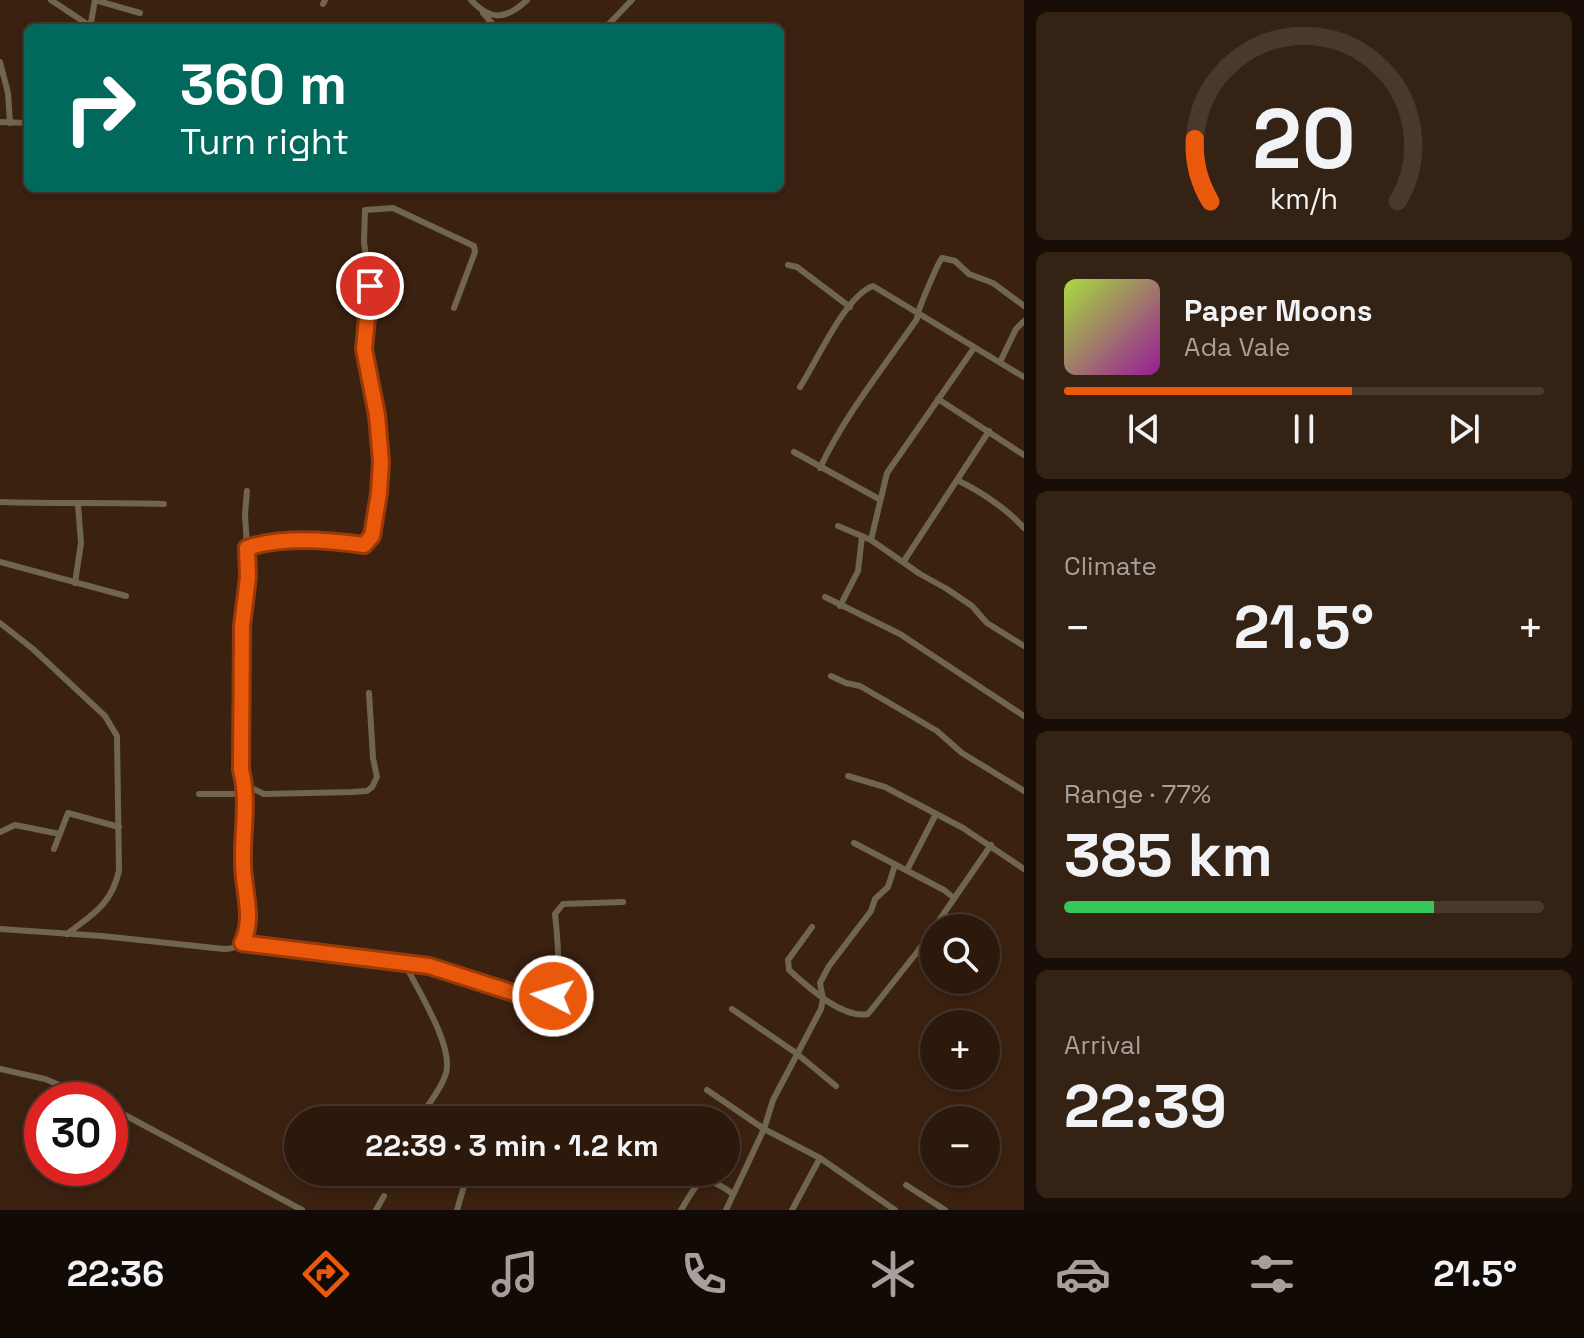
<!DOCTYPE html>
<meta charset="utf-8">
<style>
body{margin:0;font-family:"Space Grotesk",sans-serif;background:#342215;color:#f1f3f6;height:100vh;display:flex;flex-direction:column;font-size:30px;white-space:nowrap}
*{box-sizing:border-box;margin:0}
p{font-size:26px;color:#a6a09d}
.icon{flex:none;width:44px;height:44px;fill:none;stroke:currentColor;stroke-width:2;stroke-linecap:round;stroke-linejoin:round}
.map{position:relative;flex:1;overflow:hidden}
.details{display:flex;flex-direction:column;gap:12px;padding:12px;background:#180e07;width:560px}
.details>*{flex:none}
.banner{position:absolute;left:24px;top:24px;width:760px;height:168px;border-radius:12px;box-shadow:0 4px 12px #0003,0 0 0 2px #48382d;background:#00695c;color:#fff;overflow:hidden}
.fabs{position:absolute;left:920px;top:914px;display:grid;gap:16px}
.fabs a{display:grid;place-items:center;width:80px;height:80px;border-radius:50%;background:#2c190c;box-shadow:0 4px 12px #0003,0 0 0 2px #48382d;font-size:40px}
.speed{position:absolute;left:24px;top:1082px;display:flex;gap:16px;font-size:40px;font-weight:700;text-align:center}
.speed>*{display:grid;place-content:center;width:104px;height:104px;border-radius:50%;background:#2c190c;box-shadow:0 4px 12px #0003,0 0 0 2px #48382d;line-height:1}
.speed .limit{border:12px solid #d22;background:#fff;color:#111}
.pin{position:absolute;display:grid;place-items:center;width:68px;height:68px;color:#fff;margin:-34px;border:4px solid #fff;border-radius:50%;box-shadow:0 2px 8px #0007}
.me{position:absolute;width:88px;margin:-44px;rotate:275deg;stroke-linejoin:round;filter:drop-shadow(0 0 6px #0008)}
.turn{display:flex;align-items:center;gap:28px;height:168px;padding:0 24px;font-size:36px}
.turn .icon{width:104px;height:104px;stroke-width:2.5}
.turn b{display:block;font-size:56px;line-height:68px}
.big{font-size:60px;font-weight:800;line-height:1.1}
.details .widget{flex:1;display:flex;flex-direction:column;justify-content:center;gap:12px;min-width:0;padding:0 28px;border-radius:12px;background:#342215}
.details .dial{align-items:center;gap:0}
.dial svg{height:208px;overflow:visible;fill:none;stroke:#48382d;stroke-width:7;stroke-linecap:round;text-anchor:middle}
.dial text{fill:#f1f3f6;stroke:none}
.song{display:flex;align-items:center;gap:24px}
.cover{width:96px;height:96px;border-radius:12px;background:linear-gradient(135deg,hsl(80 70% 55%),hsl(300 70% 35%))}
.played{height:8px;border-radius:4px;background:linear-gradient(90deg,#ea580c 60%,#48382d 60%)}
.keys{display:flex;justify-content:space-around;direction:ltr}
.heat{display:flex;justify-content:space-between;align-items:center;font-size:44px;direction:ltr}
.charge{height:12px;border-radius:6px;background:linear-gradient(90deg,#34c759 77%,#48382d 0)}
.trip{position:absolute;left:284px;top:1106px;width:456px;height:80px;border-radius:40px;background:#2c190c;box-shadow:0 4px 12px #0003,0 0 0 2px #48382d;font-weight:800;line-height:80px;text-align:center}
.tabs{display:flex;height:128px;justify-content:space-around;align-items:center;background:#120a05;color:#a6a09d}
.tabs .icon{width:56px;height:56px}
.tabs .active{color:#ea580c}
.tabs b{font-size:36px;color:#f1f3f6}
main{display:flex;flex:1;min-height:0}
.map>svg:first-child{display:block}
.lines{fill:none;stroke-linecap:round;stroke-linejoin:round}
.minor{stroke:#70664d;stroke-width:6}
.route-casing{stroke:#983908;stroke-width:20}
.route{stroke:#ea580c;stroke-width:14}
</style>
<main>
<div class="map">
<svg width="1024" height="1210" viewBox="0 0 1024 1210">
<rect width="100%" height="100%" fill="#3b2110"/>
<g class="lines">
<g class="minor">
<polyline points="51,0 90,26"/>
<polyline points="95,0 140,13"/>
<path d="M471 0C490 21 506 20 527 0"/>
<polyline points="323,4 325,0"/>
<polyline points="483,13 496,28"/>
<polyline points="90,28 95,0"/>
<polyline points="605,28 632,0"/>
<polyline points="0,62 8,93 10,123"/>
<polyline points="0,122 28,123"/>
<polyline points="788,265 797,267 850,307"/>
<polyline points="1000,362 1016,329 1024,321"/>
<path d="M800 387C817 361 845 296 873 286L1024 377"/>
<polyline points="938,399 1024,455"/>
<polyline points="794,452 879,499"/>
<path d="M820 468C845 415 883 368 917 319 916 313 938 263 942 258L955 261 969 274 993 283 1024 306"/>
<path d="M957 480C980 491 1007 509 1024 528"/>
<path d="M0 502C55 504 109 502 164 504"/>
<polyline points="838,526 871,540 920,574 947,589 972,606 987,623 1024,646"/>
<polyline points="871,540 887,473 974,348"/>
<polyline points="247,548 245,514 247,491"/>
<polyline points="904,561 989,431"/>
<polyline points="0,562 126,596"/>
<polyline points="75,583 81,543 78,505"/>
<polyline points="825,597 900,634 1024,716"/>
<polyline points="840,606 858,571 862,537"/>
<path d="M0 623 33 649 105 716 117 736 119 871C111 905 93 914 67 934"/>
<polyline points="831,676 846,683 860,686 886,701 937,731 962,753 1024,791"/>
<polyline points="848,776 885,787 963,828 1024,869"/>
<polyline points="245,785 264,794 352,792 367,791 372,787 377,777 373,758 369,693"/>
<polyline points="199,794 244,794"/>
<polyline points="0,832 15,825 60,834"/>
<polyline points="854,843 944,890 954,898"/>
<polyline points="54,849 68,813 119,827"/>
<polyline points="907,870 936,814"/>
<path d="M812 927 788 960 789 970C808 987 842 1019 868 1014L918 951 991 845"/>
<path d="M0 929 102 936 224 949C236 949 244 944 247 933 253 910 243 886 243 864 242 833 249 801 241 770L242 626 248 577 247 548C283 535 327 540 364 545L372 536 379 493 381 462 377 415 364 349 370 286 364 242 365 210 393 208 474 246 475 252 454 308"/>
<path d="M242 943 429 966 539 1001H547C564 985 557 935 555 914L563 904 623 902"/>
<path d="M405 964C417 989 454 1046 446 1073 442 1088 429 1103 421 1116"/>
<polyline points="732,1009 796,1053 836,1086"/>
<polyline points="0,1069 45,1079 96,1100"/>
<polyline points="707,1090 764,1129 820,1158 895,1210"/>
<polyline points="110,1107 302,1210"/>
<polyline points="906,1185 945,1210"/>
<polyline points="376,1210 384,1196"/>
<polyline points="457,1210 468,1172"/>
<path d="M681 1210C700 1179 701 1171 733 1194"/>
<polyline points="726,1210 764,1129 773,1100 821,1009 823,999 820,983 829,966 871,911 875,899 888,887 895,865"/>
<polyline points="792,1210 820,1158"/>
</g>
</g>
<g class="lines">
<g class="route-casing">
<path id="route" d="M370 286 364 349 377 415 381 462 379 493 372 536 364 545C329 540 281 536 247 548L248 577 242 626 241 770C249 800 242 833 243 863 243 890 255 918 242 943L429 966 539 1001H547L553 996"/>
</g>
<use href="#route" class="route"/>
</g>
</svg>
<div class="fabs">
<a><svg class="icon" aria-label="search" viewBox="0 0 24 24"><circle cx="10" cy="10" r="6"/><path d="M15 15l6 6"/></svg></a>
<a>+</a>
<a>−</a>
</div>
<div class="speed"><div class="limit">30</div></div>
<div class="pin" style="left:370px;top:286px;background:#d93025"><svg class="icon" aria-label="arrive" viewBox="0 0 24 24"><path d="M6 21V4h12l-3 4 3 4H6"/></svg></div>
<svg class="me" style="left:553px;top:996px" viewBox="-20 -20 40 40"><circle r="17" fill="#ea580c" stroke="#fff" stroke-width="3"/><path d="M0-11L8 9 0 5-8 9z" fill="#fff"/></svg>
<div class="trip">22:39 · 3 min · 1.2 km</div>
<div class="banner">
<div class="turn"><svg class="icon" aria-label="right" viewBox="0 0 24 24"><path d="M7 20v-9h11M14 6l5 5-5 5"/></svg><div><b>360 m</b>Turn right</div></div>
</div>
</div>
<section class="details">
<div class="widget dial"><svg viewBox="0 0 100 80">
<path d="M14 69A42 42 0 1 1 86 69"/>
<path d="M14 69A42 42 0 0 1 8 45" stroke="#ea580c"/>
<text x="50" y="56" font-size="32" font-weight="700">20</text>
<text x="50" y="72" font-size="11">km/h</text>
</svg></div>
<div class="widget">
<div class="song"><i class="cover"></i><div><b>Paper Moons</b><p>Ada Vale</p></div></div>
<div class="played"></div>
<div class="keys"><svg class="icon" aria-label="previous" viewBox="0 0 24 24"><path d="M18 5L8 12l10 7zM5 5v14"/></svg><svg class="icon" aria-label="pause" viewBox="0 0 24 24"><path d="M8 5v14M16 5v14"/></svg><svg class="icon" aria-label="next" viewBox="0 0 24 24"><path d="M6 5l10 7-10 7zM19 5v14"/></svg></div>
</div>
<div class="widget"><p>Climate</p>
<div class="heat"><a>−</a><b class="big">21.5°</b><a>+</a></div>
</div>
<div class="widget"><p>Range · 77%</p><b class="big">385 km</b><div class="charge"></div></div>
<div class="widget"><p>Arrival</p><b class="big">22:39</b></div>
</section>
</main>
<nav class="tabs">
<b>22:36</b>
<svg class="icon active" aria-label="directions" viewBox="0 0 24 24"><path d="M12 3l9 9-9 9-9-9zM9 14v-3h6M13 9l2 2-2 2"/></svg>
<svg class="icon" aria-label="music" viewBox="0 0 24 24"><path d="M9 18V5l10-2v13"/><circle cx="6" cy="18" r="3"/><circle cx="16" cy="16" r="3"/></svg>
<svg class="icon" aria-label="phone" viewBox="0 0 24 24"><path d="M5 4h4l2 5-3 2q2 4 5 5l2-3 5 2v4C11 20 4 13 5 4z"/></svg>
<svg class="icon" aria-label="climate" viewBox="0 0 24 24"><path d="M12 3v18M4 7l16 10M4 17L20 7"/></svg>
<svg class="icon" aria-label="car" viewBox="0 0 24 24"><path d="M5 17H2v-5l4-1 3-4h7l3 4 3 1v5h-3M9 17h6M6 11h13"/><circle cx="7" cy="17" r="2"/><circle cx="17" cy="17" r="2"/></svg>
<svg class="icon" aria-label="filters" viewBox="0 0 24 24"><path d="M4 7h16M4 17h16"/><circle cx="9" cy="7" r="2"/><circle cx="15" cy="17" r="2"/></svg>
<b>21.5°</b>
</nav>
